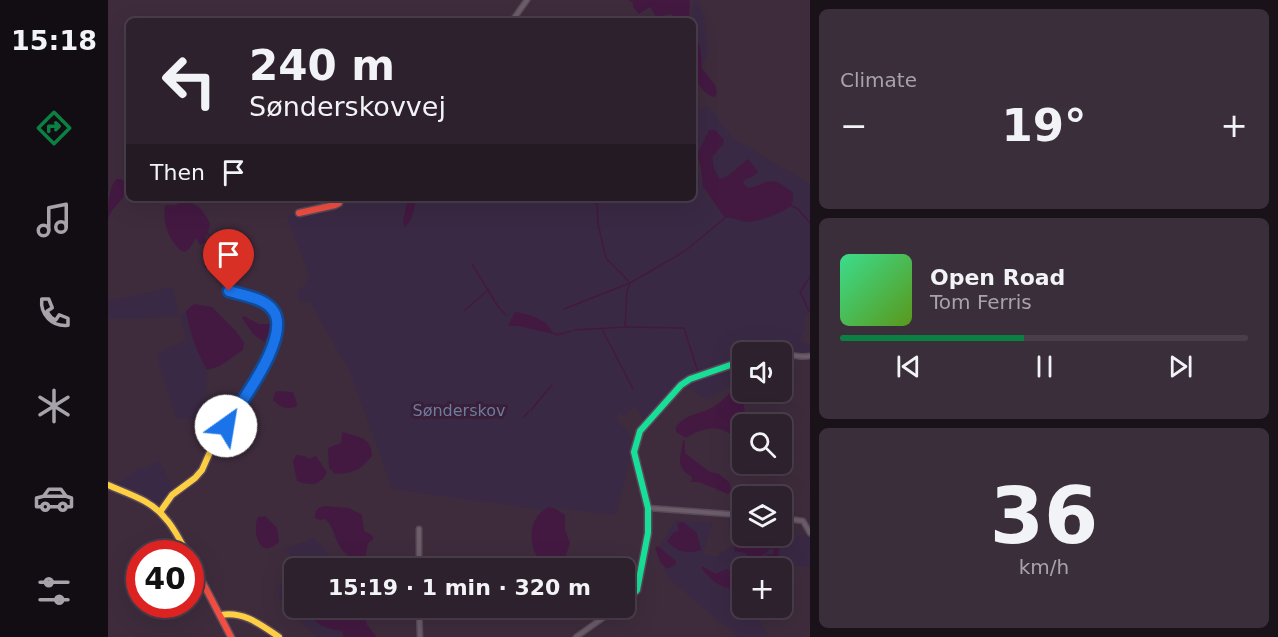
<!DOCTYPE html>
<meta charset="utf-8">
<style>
body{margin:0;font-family:"DejaVu Sans",sans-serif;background:#3a2e3a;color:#f1f3f6;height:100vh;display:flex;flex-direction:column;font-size:22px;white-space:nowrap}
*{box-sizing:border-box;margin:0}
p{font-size:20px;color:#a7a3aa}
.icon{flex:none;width:33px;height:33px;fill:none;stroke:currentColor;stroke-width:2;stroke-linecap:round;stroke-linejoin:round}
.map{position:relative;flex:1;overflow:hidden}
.drawer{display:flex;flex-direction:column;gap:9px;padding:9px;background:#191219;width:468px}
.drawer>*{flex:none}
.banner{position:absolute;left:18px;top:18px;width:570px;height:183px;border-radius:9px;box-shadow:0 6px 24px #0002,0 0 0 2px #493e4a;background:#2e212e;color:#f1f3f6;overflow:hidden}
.fabs{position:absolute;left:624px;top:342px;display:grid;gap:12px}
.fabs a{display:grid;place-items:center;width:60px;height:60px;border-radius:9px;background:#2e212e;box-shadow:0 6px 24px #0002,0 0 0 2px #493e4a;font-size:30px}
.speed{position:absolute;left:18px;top:540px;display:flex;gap:12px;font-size:30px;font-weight:700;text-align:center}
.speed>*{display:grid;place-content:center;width:78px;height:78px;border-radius:50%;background:#2e212e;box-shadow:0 6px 24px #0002,0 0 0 2px #493e4a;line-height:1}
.speed .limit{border:9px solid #d22;background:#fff;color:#111}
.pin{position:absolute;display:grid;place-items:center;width:51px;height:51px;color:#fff;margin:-62px -26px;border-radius:50% 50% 50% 0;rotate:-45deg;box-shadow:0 0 6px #0007}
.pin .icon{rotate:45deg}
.me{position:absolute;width:66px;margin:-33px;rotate:32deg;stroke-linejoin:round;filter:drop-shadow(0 0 4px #0008)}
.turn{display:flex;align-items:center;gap:21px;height:126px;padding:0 24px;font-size:27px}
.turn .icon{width:78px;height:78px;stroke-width:2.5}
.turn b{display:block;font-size:42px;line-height:51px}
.then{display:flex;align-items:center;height:57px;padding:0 24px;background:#0003;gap:12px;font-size:22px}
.big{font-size:45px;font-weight:600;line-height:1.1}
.drawer .card{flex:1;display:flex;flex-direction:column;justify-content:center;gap:9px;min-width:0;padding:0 21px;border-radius:9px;background:#3a2e3a}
.drawer .dial{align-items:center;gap:0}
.dial b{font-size:78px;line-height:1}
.song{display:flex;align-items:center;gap:18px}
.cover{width:72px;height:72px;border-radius:9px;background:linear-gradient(135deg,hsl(150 70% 55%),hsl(90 70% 35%))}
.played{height:6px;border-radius:3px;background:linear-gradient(90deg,#0b8043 45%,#493e4a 45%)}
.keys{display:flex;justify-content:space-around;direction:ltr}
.heat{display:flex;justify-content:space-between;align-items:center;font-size:33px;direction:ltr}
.trip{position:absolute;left:176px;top:558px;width:351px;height:60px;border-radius:9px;background:#2e212e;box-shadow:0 6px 24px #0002,0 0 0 2px #493e4a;font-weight:600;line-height:60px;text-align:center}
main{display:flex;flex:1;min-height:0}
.menu{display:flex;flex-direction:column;width:108px;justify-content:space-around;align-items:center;background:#120d12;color:#a7a3aa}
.menu .icon{width:42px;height:42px}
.menu .on{color:#0b8043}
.menu b{font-size:27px;color:#f1f3f6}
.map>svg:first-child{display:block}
.green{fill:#3a2944;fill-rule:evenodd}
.water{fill:#431942}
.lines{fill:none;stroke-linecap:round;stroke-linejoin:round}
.stream{stroke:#431942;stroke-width:1.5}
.street-casing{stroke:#5a4a59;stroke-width:7}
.fast-casing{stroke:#5a4a59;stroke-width:9}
.slow-casing{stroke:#5a4a59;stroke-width:9}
.jam-casing{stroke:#5a4a59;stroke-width:9}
.street{stroke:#6b5d6a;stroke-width:4}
.fast{stroke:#16e098;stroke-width:6}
.slow{stroke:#ffcf43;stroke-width:6}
.jam{stroke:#f24e42;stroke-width:6}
.route-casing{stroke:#114b97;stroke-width:15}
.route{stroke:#1a73e8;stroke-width:10}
.labels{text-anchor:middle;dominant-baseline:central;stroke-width:6;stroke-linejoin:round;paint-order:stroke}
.park-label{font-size:16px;fill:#6d7da0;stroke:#391f38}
</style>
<main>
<nav class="menu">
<b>15:18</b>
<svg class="icon on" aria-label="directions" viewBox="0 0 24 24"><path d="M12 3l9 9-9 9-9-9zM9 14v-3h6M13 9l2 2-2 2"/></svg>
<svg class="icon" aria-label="music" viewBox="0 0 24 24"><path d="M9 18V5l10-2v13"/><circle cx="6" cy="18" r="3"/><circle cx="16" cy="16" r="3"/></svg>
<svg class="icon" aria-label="phone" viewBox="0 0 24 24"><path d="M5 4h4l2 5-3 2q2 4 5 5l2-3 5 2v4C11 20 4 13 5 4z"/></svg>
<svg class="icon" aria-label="climate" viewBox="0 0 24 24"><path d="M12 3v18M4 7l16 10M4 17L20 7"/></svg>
<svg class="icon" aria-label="car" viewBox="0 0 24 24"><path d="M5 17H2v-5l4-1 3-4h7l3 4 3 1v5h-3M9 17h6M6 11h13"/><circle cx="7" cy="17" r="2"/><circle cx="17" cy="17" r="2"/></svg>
<svg class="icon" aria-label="filters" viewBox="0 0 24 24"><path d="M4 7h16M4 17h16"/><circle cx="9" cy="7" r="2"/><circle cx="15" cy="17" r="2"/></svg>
</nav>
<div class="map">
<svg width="702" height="637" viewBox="0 0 702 637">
<rect width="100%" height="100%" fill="#3e2c3d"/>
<g class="green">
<path d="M586 0H591C595 15 605 51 596 63L592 60V47L587 33H585V21H583Z"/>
<path d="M600 106 626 139 702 184V311L697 318 696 331 692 339 696 343 702 344V354L695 357 675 350 634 352V384H625L599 400 572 383 536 421 527 406 516 416 511 413 508 418 526 441 508 515 441 507 435 510 284 489 242 372 202 302H193L189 293 202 278 178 214 191 215 231 203 233 198H261L264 204 272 198H300L295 222C306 215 306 209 309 198H585V112ZM597 136 615 144 604 157 606 170 612 179 621 175 640 159 650 172 637 179 634 183 639 188C665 182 661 174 685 193L674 211C664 215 653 220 642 221 623 224 602 205 595 188 591 178 592 166 589 155Z"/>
<polygon points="65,287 71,316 78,311 83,335 99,370 98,395 93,419 68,419 49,355 56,353 56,349 79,341 72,316 29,319 0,318 0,301"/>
<polygon points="51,460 66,490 49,503 8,484 32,467 37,469"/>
<polygon points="619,515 634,517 634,536 674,536 674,529 684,537 702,533 702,567 683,565 675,582 684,600 683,612 668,617 656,608 674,608 674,568 634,568 634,608 652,608 646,611 660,637 630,637 563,580 555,570 563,558 551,547 567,520 605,523 595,554 608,557 626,545"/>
<polygon points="206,538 231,565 231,568 190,568 178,549"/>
<path d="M186 582V608H201C201 624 219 627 232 631L235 633 236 637H208L172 599 169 587Z"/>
</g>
<g class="water">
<polygon points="521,0 582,0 581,21 569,21 563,14 548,17 542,7 531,14 525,7 525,3"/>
<path d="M586 32 592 47 594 68 607 85 609 93 607 97C583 92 581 50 586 32Z"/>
<path d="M601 130H607L616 140 615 144 604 157 606 170 612 179 621 175 640 159 650 172 644 177 637 179 635 183 640 188C665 182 661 174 685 193 685 195 685 201 684 203 681 212 650 221 640 222 632 222 626 217 617 218L595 187 593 168 589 155Z"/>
<path d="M8 179H13L18 182C21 201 3 204 0 220 0 206 0 190 8 179Z"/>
<polygon points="300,198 309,198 303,220 297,227 295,222"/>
<path d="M79 201C91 205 97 212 102 224L100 233 101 235 126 239 133 234 139 236 145 245V249C136 250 130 244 123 241H114L98 234 97 242 92 245 88 238 82 248 77 252 73 251C59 238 55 223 57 205H67Z"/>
<polygon points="105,258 123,269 125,272 120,275 97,268 96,266 99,260"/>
<path d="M86 304 104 307 127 330 136 342 135 350 112 366 99 370C88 351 82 333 78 311Z"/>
<path d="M407 312C422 314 439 319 445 334L411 326H400Z"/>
<polygon points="136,316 151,324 163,324 165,327 156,342 145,334 134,318"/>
<path d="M627 387 633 390 639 424H634V438H627C613 424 595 427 578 438L568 432V427C578 414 588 415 601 409 612 404 619 396 627 387Z"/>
<path d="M169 391 185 392 189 403 188 407C178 409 173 408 165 400L166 394Z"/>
<path d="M234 432C249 437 264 436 264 456 253 470 243 474 227 474L221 468 220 448 233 443Z"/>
<path d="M575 440 577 441V453L602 472 611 474 622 483 623 491 620 494 591 482H583L584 477C566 466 573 457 575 440Z"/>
<path d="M188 455 197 456 201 459 208 456 219 472C213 486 202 486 189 481L185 461Z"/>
<path d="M217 506 241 508 254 515 256 531 265 536V540L260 543 257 558 249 562C243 557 234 553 231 545 226 536 225 525 217 519L212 520 207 518C206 511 210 507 217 506Z"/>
<path d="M441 507 448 509 457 515V529L462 543 457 558C450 559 439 564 433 560 429 559 429 556 427 553 420 536 423 515 441 507Z"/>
<path d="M157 516 169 528 171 542C150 562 144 529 150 517Z"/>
<path d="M575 522 589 533 593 550C580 554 568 552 559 541L565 533 571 530 569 523Z"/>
<path d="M651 537 670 538 676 544 681 545 672 547 670 554 673 558 670 561 658 560 659 554 663 555 666 552 664 547 654 556V558L645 556 641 558 637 553 626 551 629 538 631 542C639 544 644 541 651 537Z"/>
<polygon points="550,546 567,560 568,564 559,569 552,562 547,548"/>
<path d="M594 566 608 574 618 569 630 573 629 583 632 586 634 584V591C618 590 604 583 594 569Z"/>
<path d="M201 608H256L259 625 269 637H236L234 631C219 629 203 624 201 608Z"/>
</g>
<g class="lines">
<g class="stream">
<polyline points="682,205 690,209 702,223"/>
<polyline points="364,264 391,308 398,315"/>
<polyline points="456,309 522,283 577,251 617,218"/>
<polyline points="356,311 380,290"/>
<polyline points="701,311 692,292 702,277"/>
<polyline points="518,327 576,328 590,372"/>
<polyline points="494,329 525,389"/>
<polyline points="466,330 517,327 519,291 522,283 498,258 490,224 489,204 482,198"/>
<polyline points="445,333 449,335 463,331"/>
<polyline points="423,410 444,385"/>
<polyline points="416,417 421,411"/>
</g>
<g class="street-casing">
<g id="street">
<polyline points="404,21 419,0"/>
<path d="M662 352C676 351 688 359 702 356"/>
<polyline points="540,508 634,515"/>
<polyline points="674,518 695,521 702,533"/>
<polyline points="311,568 311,529"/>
<polyline points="311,608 312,637"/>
<polyline points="468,637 509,608"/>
</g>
</g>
<g class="fast-casing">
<polyline id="fast" points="516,602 529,590 540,533 540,508 526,452 532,431 573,385 582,379 634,361"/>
</g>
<g class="slow-casing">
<g id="slow">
<path d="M0 485C20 494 43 500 57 518 67 528 72 542 80 554"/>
<polyline points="52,512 64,495 87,478 94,470 102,452 164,351 169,321 163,308 157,303 121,291"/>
<path d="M113 615C136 611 153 625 171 637"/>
</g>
</g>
<g class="jam-casing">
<g id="jam">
<polyline points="191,213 227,205 231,203 232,198"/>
<polyline points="82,558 123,637"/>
</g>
</g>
<use href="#street" class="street"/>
<use href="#fast" class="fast"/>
<use href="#slow" class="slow"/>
<use href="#jam" class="jam"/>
</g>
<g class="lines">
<g class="route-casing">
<path id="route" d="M118 426C132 403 186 334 164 309 155 298 134 295 121 291"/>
</g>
<use href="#route" class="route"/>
</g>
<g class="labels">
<g class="park-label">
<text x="351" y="410">Sønderskov</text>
</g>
</g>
</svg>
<div class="fabs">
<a><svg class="icon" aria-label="sound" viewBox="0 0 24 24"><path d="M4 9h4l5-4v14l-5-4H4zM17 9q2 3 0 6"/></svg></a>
<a><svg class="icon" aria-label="search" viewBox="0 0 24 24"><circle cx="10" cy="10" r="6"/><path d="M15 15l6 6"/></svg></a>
<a><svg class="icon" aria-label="layers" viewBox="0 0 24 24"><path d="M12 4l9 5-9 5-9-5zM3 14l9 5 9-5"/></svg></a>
<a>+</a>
</div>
<div class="speed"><div class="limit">40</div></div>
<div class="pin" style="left:121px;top:291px;background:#d93025"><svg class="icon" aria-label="arrive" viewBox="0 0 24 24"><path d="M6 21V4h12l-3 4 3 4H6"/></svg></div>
<svg class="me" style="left:118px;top:426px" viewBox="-20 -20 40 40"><circle r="19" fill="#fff"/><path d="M0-13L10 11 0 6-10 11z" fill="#1a73e8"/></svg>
<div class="trip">15:19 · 1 min · 320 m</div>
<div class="banner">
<div class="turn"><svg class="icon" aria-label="left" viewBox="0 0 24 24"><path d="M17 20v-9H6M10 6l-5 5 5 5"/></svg><div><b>240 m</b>Sønderskovvej</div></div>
<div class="then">Then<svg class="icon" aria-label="arrive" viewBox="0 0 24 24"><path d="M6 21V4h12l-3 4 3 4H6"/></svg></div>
</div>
</div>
<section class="drawer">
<div class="card"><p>Climate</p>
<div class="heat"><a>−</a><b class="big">19°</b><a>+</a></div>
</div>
<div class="card">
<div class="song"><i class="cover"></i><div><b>Open Road</b><p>Tom Ferris</p></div></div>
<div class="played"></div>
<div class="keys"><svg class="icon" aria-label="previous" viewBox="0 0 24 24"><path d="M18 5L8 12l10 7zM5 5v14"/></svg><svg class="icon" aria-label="pause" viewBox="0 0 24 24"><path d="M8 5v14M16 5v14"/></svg><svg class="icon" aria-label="next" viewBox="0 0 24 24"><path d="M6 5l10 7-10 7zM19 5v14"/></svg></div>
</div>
<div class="card dial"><b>36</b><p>km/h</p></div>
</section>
</main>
